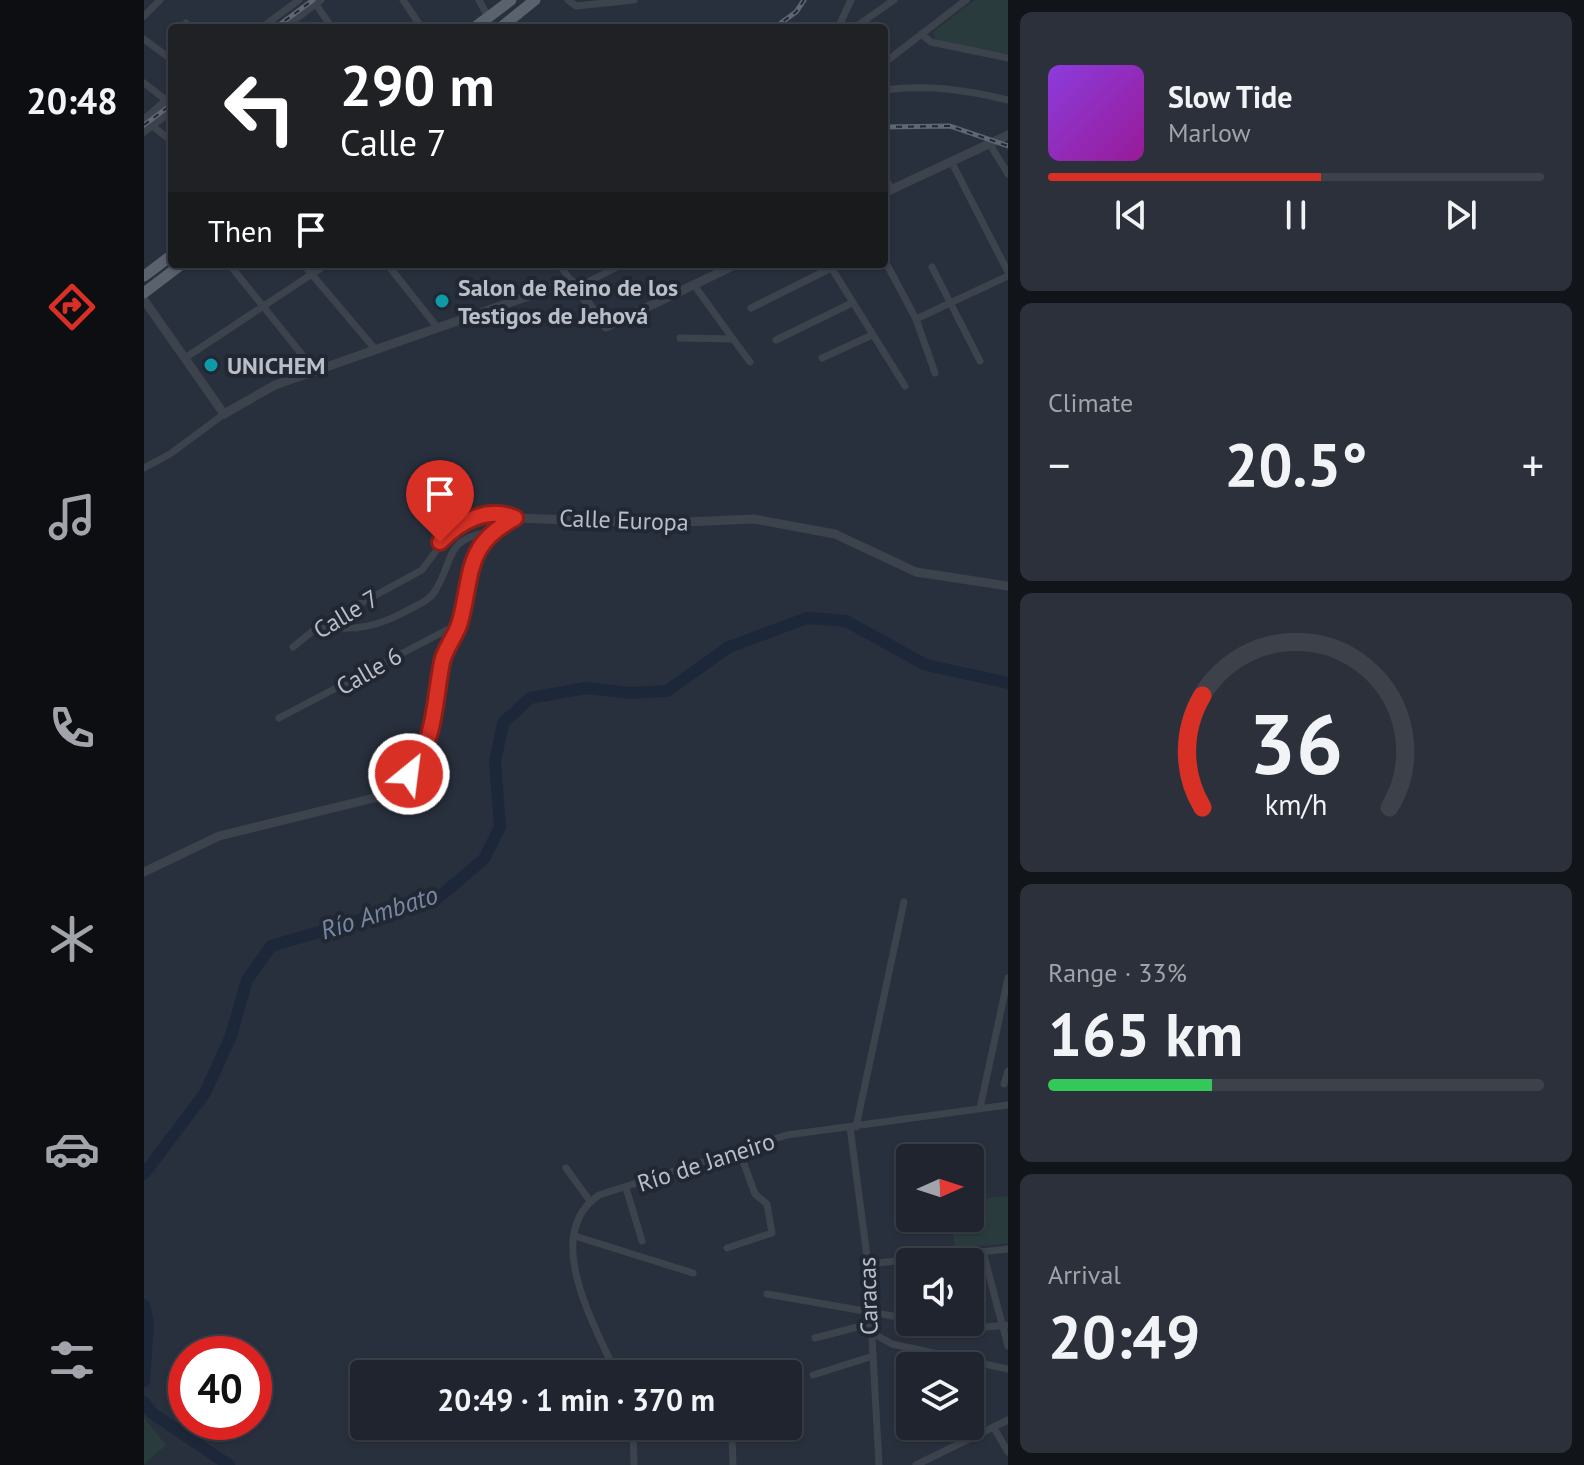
<!DOCTYPE html>
<meta charset="utf-8">
<style>
body{margin:0;font-family:"PT Sans",sans-serif;background:#2c303a;color:#f1f3f6;height:100vh;display:flex;flex-direction:column;font-size:30px;white-space:nowrap}
*{box-sizing:border-box;margin:0}
p{font-size:26px;color:#a1a4aa}
.icon{flex:none;width:44px;height:44px;fill:none;stroke:currentColor;stroke-width:2;stroke-linecap:round;stroke-linejoin:round}
.map{position:relative;flex:1;overflow:hidden}
.panel{display:flex;flex-direction:column;gap:12px;padding:12px;background:#111419;width:576px}
.panel>*{flex:none}
.banner{position:absolute;left:24px;top:24px;width:720px;height:244px;border-radius:8px;box-shadow:0 2px 6px #0004,0 0 0 2px #3c414a;background:#202124;color:#fff;overflow:hidden}
.needle{width:52px;rotate:87deg}
.buttons{position:absolute;left:752px;top:1144px;display:grid;gap:16px}
.buttons a{display:grid;place-items:center;width:88px;height:88px;border-radius:8px;background:#1f242e;box-shadow:0 2px 6px #0004,0 0 0 2px #3c414a;font-size:40px}
.speed{position:absolute;left:24px;top:1336px;display:flex;gap:16px;font-size:40px;font-weight:700;text-align:center}
.speed>*{display:grid;place-content:center;width:104px;height:104px;border-radius:50%;background:#1f242e;box-shadow:0 2px 6px #0004,0 0 0 2px #3c414a;line-height:1}
.speed .limit{border:12px solid #d22;background:#fff;color:#111}
.pin{position:absolute;display:grid;place-items:center;width:68px;height:68px;color:#fff;margin:-82px -34px;border-radius:50% 50% 50% 0;rotate:-45deg;box-shadow:0 0 8px #0007}
.pin .icon{rotate:45deg}
.me{position:absolute;width:88px;margin:-44px;rotate:29deg;stroke-linejoin:round;filter:drop-shadow(0 0 6px #0008)}
.turn{display:flex;align-items:center;gap:28px;height:168px;padding:0 40px;font-size:36px}
.turn .icon{width:104px;height:104px;stroke-width:2.5}
.turn b{display:block;font-size:56px;line-height:68px}
.then{display:flex;align-items:center;height:76px;padding:0 40px;background:#0003;gap:16px;font-size:30px}
.big{font-size:60px;font-weight:600;line-height:1.1}
.panel .card{flex:1;display:flex;flex-direction:column;justify-content:center;gap:12px;min-width:0;padding:0 28px;border-radius:12px;background:#2c303a}
.panel .dial{align-items:center;gap:0}
.dial svg{height:208px;overflow:visible;fill:none;stroke:#3c414a;stroke-width:7;stroke-linecap:round;text-anchor:middle}
.dial text{fill:#f1f3f6;stroke:none}
.song{display:flex;align-items:center;gap:24px}
.cover{width:96px;height:96px;border-radius:12px;background:linear-gradient(135deg,hsl(270 70% 55%),hsl(300 70% 35%))}
.played{height:8px;border-radius:4px;background:linear-gradient(90deg,#d93025 55%,#3c414a 55%)}
.keys{display:flex;justify-content:space-around;direction:ltr}
.heat{display:flex;justify-content:space-between;align-items:center;font-size:44px;direction:ltr}
.charge{height:12px;border-radius:6px;background:linear-gradient(90deg,#34c759 33%,#3c414a 0)}
.trip{position:absolute;left:206px;top:1360px;width:452px;height:80px;border-radius:8px;background:#1f242e;box-shadow:0 2px 6px #0004,0 0 0 2px #3c414a;font-weight:600;line-height:80px;text-align:center}
main{display:flex;flex:1;min-height:0}
.tabs{display:flex;flex-direction:column;width:144px;justify-content:space-around;align-items:center;background:#0c0e12;color:#a1a4aa}
.tabs .icon{width:56px;height:56px}
.tabs .active{color:#d93025}
.tabs b{font-size:36px;color:#f1f3f6}
.map>svg:first-child{display:block}
.green{fill:#2a3b3e}
.lines{fill:none;stroke-linecap:round;stroke-linejoin:round}
.river{stroke:#1d273a;stroke-width:12}
.minor{stroke:#3c434d;stroke-width:7}
.tertiary{stroke:#3c434d;stroke-width:9}
.primary{stroke:#5a626d;stroke-width:11}
.rail-casing{stroke:#5f6774;stroke-width:5}
.rail{stroke:#212833;stroke-width:2;stroke-dasharray:6;stroke-linecap:butt}
.route-casing{stroke:#8d1f18;stroke-width:20}
.route{stroke:#d93025;stroke-width:14}
.culture-dot{fill:#0f9aa8;stroke:#212833;stroke-width:3}
.labels{text-anchor:middle;dominant-baseline:central;stroke-width:8;stroke-linejoin:round;paint-order:stroke}
.poi-label{font-size:24px;font-weight:bold;fill:#b9bec8;stroke:#212833;text-anchor:start}
.street-label{font-size:24px;fill:#b9bec8;stroke:#212833}
.water-label{font-size:26px;font-style:italic;fill:#7687a2;stroke:#212833}
</style>
<main>
<nav class="tabs">
<b>20:48</b>
<svg class="icon active" aria-label="directions" viewBox="0 0 24 24"><path d="M12 3l9 9-9 9-9-9zM9 14v-3h6M13 9l2 2-2 2"/></svg>
<svg class="icon" aria-label="music" viewBox="0 0 24 24"><path d="M9 18V5l10-2v13"/><circle cx="6" cy="18" r="3"/><circle cx="16" cy="16" r="3"/></svg>
<svg class="icon" aria-label="phone" viewBox="0 0 24 24"><path d="M5 4h4l2 5-3 2q2 4 5 5l2-3 5 2v4C11 20 4 13 5 4z"/></svg>
<svg class="icon" aria-label="climate" viewBox="0 0 24 24"><path d="M12 3v18M4 7l16 10M4 17L20 7"/></svg>
<svg class="icon" aria-label="car" viewBox="0 0 24 24"><path d="M5 17H2v-5l4-1 3-4h7l3 4 3 1v5h-3M9 17h6M6 11h13"/><circle cx="7" cy="17" r="2"/><circle cx="17" cy="17" r="2"/></svg>
<svg class="icon" aria-label="filters" viewBox="0 0 24 24"><path d="M4 7h16M4 17h16"/><circle cx="9" cy="7" r="2"/><circle cx="15" cy="17" r="2"/></svg>
</nav>
<div class="map">
<svg width="864" height="1465" viewBox="0 0 864 1465">
<rect width="100%" height="100%" fill="#29303d"/>
<g class="green">
<polygon points="831,0 864,0 864,55 793,41 789,32"/>
<polygon points="864,1196 864,1243 811,1249 807,1218 826,1218 826,1200"/>
<polygon points="0,1418 22,1445 0,1464"/>
</g>
<g class="lines">
<g class="river">
<polyline points="0,1174 61,1093 87,1036 103,980 127,946 295,897 340,859 356,827 351,762 359,723 386,698 442,688 487,693 523,691 585,647 663,618 702,621 782,665 864,683"/>
<polyline points="0,1305 4,1323 0,1381"/>
<polyline points="0,1402 8,1413 85,1465"/>
</g>
<g class="minor">
<polyline points="259,0 278,28"/>
<polyline points="335,0 344,17"/>
<polyline points="424,0 432,6 490,0"/>
<polyline points="171,3 188,28"/>
<polyline points="0,16 16,0"/>
<polyline points="42,23 47,28"/>
<polyline points="117,28 155,0"/>
<polyline points="140,28 177,0"/>
<polyline points="694,28 707,0"/>
<polyline points="710,28 750,0"/>
<polyline points="777,34 787,42 864,58"/>
<polyline points="0,39 28,60"/>
<polyline points="740,63 822,0"/>
<polyline points="0,83 22,100"/>
<path d="M740 90C783 84 822 90 864 100"/>
<polyline points="0,119 28,95"/>
<polyline points="8,126 28,141"/>
<polyline points="0,132 28,111"/>
<polyline points="845,143 864,174"/>
<polyline points="807,161 864,272"/>
<polyline points="740,175 747,189"/>
<polyline points="740,259 772,319 791,373"/>
<polyline points="85,264 172,372"/>
<polyline points="159,264 231,349"/>
<polyline points="243,264 293,327"/>
<polyline points="415,264 427,281"/>
<polyline points="685,264 761,386"/>
<polyline points="788,267 836,361"/>
<polyline points="434,287 479,264"/>
<polyline points="607,308 687,268"/>
<polyline points="772,319 864,276"/>
<polyline points="536,338 589,339 550,285"/>
<polyline points="589,339 606,362"/>
<polyline points="632,340 708,303"/>
<polyline points="41,358 183,264"/>
<polyline points="678,358 728,335"/>
<polyline points="0,468 26,454 80,414"/>
<path d="M176 626C211 632 236 626 266 609 275 604 286 600 291 591 311 560 299 539 346 532"/>
<polyline points="149,647 175,626 278,570 309,528 345,514 371,518"/>
<polyline points="135,718 316,623"/>
<polyline points="860,1084 864,1071"/>
<polyline points="836,1108 864,978"/>
<polyline points="706,1127 724,1264 735,1465"/>
<polyline points="712,1127 760,902"/>
<polyline points="422,1168 446,1201"/>
<polyline points="482,1188 498,1241"/>
<polyline points="431,1236 549,1273"/>
<polyline points="583,1248 628,1233 623,1204 611,1194 596,1153"/>
<polyline points="839,1252 864,1346"/>
<polyline points="724,1264 864,1249"/>
<polyline points="623,1294 766,1319"/>
<polyline points="786,1322 832,1328 864,1325"/>
<polyline points="725,1331 748,1344 864,1369"/>
<polyline points="671,1338 725,1324"/>
<path d="M472 1374C452 1326 396 1235 455 1195L643 1135 864 1105"/>
<polyline points="669,1375 726,1357"/>
<polyline points="489,1426 490,1465"/>
<polyline points="850,1428 864,1452"/>
<polyline points="588,1435 589,1465"/>
<polyline points="772,1465 864,1420"/>
</g>
<g class="tertiary">
<polyline points="740,193 864,135"/>
<polyline points="0,300 80,414 131,385 427,281 462,327 593,264"/>
<polyline points="0,872 75,836 234,797 265,774 276,761 288,731 298,659 316,623 334,550 346,532 371,518 518,523 610,519 691,534 772,572 864,586"/>
</g>
<g class="primary">
<polyline points="330,28 367,0"/>
<polyline points="356,28 391,0"/>
<polyline points="0,276 28,255"/>
<polyline points="0,293 38,264"/>
</g>
<g class="rail-casing">
<g id="rail">
<polyline points="131,28 169,0"/>
<polyline points="630,28 652,12 660,0"/>
<polyline points="0,125 28,104"/>
<polyline points="740,127 806,126 864,146"/>
</g>
</g>
<use href="#rail" class="rail"/>
</g>
<g class="lines">
<g class="route-casing">
<path id="route" d="M265 774C292 741 290 702 298 662 301 648 312 636 316 622 329 574 320 545 371 518 343 506 315 522 296 542"/>
</g>
<use href="#route" class="route"/>
</g>
<g class="culture-dot">
<circle cx="298" cy="301" r="8"/>
<circle cx="67" cy="365" r="8"/>
</g>
<g class="labels">
<g class="poi-label">
<text x="314" y="287">Salon de Reino de los<tspan x="314" dy="28">Testigos de Jehová</tspan></text>
<text x="83" y="365">UNICHEM</text>
</g>
<g class="street-label">
<text transform="translate(480 520) rotate(2)">Calle Europa</text>
<text transform="translate(202 614) rotate(-31)">Calle 7</text>
<text transform="translate(225 671) rotate(-30)">Calle 6</text>
<text transform="translate(562 1162) rotate(-18)">Río de Janeiro</text>
<text transform="translate(724 1296) rotate(-92)">Caracas</text>
</g>
<g class="water-label">
<text transform="translate(235 912) rotate(-18)">Río Ambato</text>
</g>
</g>
</svg>
<div class="buttons">
<a><svg class="needle" viewBox="-14 -14 28 28"><path d="M0-13l5 13h-10z" fill="#e53935"/><path d="M0 13l5-13h-10z" fill="#a1a4aa"/></svg></a>
<a><svg class="icon" aria-label="sound" viewBox="0 0 24 24"><path d="M4 9h4l5-4v14l-5-4H4zM17 9q2 3 0 6"/></svg></a>
<a><svg class="icon" aria-label="layers" viewBox="0 0 24 24"><path d="M12 4l9 5-9 5-9-5zM3 14l9 5 9-5"/></svg></a>
</div>
<div class="speed"><div class="limit">40</div></div>
<div class="pin" style="left:296px;top:542px;background:#d93025"><svg class="icon" aria-label="arrive" viewBox="0 0 24 24"><path d="M6 21V4h12l-3 4 3 4H6"/></svg></div>
<svg class="me" style="left:265px;top:774px" viewBox="-20 -20 40 40"><circle r="17" fill="#d93025" stroke="#fff" stroke-width="3"/><path d="M0-11L8 9 0 5-8 9z" fill="#fff"/></svg>
<div class="trip">20:49 · 1 min · 370 m</div>
<div class="banner">
<div class="turn"><svg class="icon" aria-label="left" viewBox="0 0 24 24"><path d="M17 20v-9H6M10 6l-5 5 5 5"/></svg><div><b>290 m</b>Calle 7</div></div>
<div class="then">Then<svg class="icon" aria-label="arrive" viewBox="0 0 24 24"><path d="M6 21V4h12l-3 4 3 4H6"/></svg></div>
</div>
</div>
<section class="panel">
<div class="card">
<div class="song"><i class="cover"></i><div><b>Slow Tide</b><p>Marlow</p></div></div>
<div class="played"></div>
<div class="keys"><svg class="icon" aria-label="previous" viewBox="0 0 24 24"><path d="M18 5L8 12l10 7zM5 5v14"/></svg><svg class="icon" aria-label="pause" viewBox="0 0 24 24"><path d="M8 5v14M16 5v14"/></svg><svg class="icon" aria-label="next" viewBox="0 0 24 24"><path d="M6 5l10 7-10 7zM19 5v14"/></svg></div>
</div>
<div class="card"><p>Climate</p>
<div class="heat"><a>−</a><b class="big">20.5°</b><a>+</a></div>
</div>
<div class="card dial"><svg viewBox="0 0 100 80">
<path d="M14 69A42 42 0 1 1 86 69"/>
<path d="M14 69A42 42 0 0 1 14 26" stroke="#d93025"/>
<text x="50" y="56" font-size="32" font-weight="700">36</text>
<text x="50" y="72" font-size="11">km/h</text>
</svg></div>
<div class="card"><p>Range · 33%</p><b class="big">165 km</b><div class="charge"></div></div>
<div class="card"><p>Arrival</p><b class="big">20:49</b></div>
</section>
</main>
